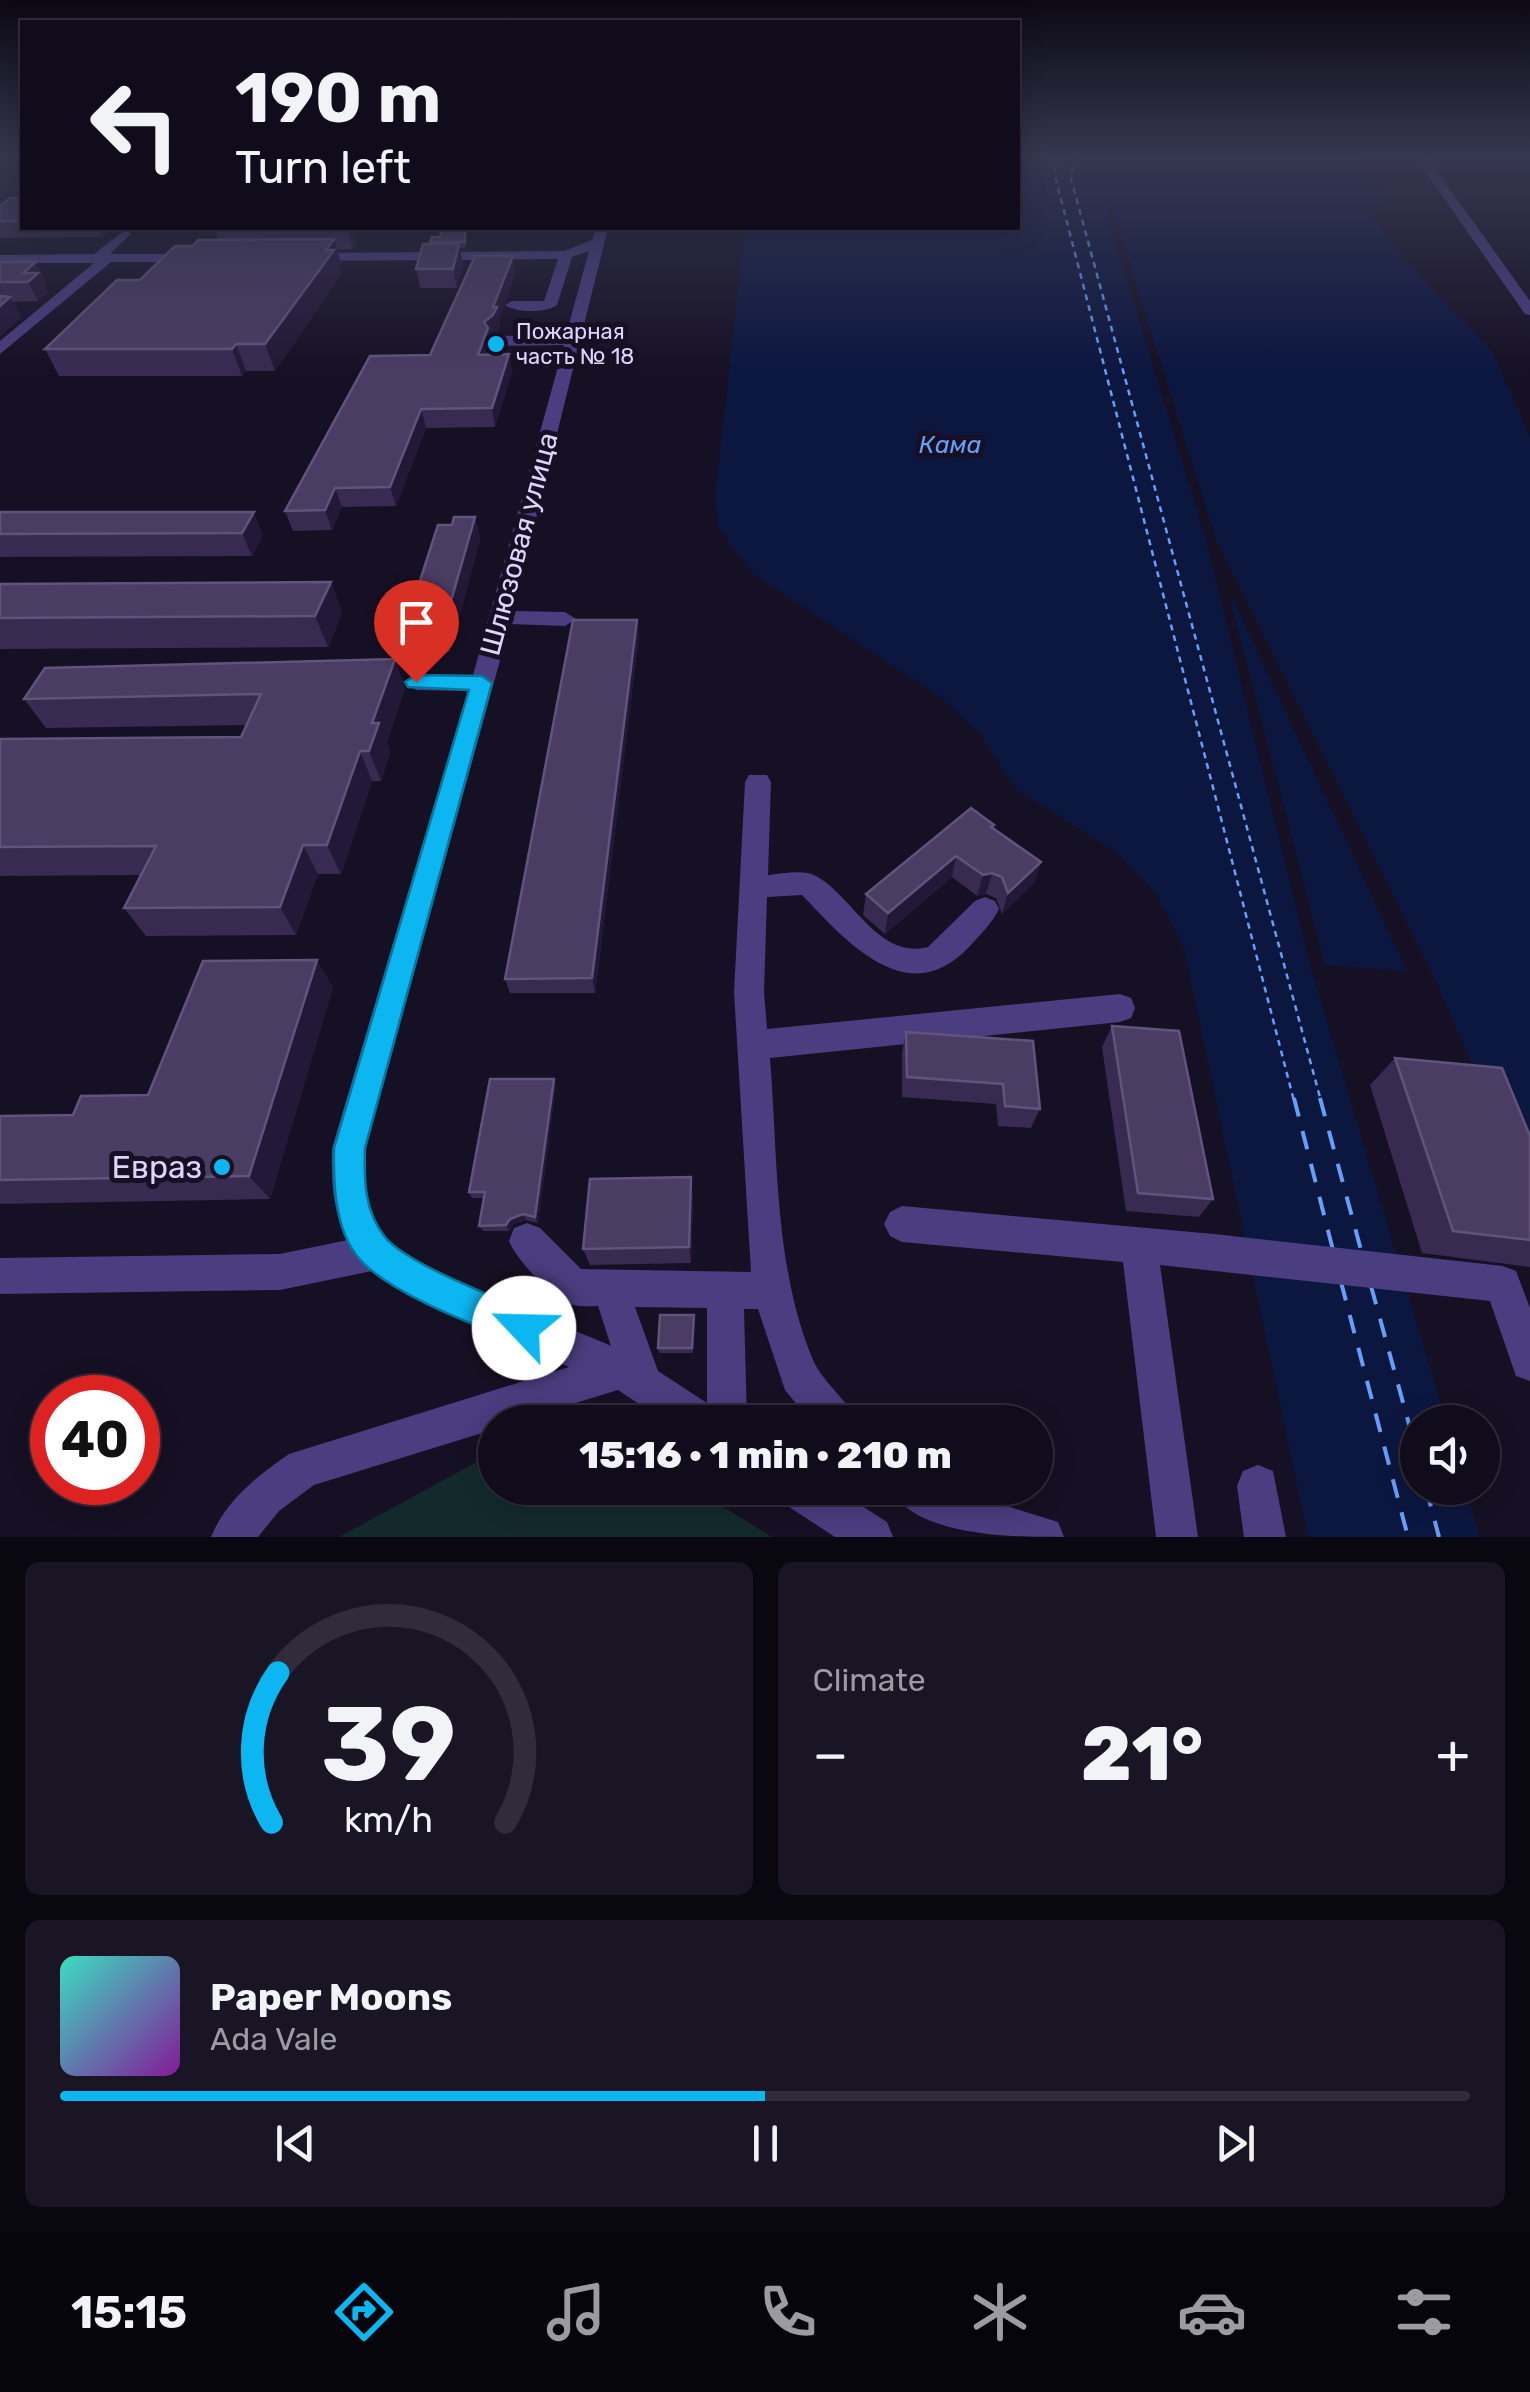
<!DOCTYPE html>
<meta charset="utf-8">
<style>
body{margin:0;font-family:Rubik,sans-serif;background:#191524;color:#f1f3f6;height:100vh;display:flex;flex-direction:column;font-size:38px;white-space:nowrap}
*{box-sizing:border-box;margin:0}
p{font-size:32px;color:#9c9ba3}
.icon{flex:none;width:55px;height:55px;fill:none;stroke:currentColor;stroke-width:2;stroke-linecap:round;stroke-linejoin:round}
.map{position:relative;height:1537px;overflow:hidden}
.panel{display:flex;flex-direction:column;gap:25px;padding:25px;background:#09070f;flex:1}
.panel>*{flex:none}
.hud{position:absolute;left:20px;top:20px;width:1000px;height:210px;border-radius:0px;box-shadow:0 5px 25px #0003,0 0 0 2px #302c3a;background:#100c1b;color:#f1f3f6;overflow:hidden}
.buttons{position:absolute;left:1400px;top:1405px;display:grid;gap:20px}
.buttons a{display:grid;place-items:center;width:100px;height:100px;border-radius:50%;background:#100c1b;box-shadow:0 5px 25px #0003,0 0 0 2px #302c3a;font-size:50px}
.speed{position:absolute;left:30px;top:1375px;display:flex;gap:20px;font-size:50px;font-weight:700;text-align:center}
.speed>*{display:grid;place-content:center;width:130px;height:130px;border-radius:50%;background:#100c1b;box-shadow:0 5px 25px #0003,0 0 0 2px #302c3a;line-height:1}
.speed .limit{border:15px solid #d22;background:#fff;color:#111}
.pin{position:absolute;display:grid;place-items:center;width:85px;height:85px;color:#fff;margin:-102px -42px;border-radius:50% 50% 50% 0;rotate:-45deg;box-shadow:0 0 10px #0007}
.pin .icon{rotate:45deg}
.me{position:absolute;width:110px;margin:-55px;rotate:294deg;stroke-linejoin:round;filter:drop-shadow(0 0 8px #0008)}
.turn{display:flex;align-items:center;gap:35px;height:210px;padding:0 50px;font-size:45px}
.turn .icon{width:130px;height:130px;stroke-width:2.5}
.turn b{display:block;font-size:70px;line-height:85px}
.big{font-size:75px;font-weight:800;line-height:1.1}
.panel .tile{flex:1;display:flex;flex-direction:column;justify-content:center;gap:15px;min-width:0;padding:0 35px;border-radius:15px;background:#191524}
.panel .dial{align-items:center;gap:0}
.dial svg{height:260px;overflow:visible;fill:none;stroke:#302c3a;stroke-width:7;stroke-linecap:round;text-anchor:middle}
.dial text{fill:#f1f3f6;stroke:none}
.song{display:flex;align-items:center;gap:30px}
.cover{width:120px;height:120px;border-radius:15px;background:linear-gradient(135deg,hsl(170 70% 55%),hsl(290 70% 35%))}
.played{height:10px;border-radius:5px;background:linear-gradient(90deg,#0cb6f1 50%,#302c3a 50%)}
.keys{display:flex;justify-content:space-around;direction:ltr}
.heat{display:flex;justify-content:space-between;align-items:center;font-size:55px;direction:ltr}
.panel .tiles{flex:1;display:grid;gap:25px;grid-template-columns:1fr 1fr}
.tile:last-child{grid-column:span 2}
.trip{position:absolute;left:478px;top:1405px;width:575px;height:100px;border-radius:50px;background:#100c1b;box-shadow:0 5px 25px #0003,0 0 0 2px #302c3a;font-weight:800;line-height:100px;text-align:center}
.dock{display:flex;height:160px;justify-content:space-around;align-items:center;background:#06050b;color:#9c9ba3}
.dock .icon{width:70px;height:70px}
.dock .on{color:#0cb6f1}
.dock b{font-size:45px;color:#f1f3f6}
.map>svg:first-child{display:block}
.green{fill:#132a2d}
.water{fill:#0c1740}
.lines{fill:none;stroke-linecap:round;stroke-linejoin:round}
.ferry-far1{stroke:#689ef7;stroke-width:2.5;stroke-dasharray:6 5;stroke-linecap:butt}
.ferry{stroke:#689ef7;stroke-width:4;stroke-dasharray:19 15;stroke-linecap:butt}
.minor{fill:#4a3d80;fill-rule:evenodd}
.wall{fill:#382a51}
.shaded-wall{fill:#231837}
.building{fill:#4a3c63;stroke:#61547c;stroke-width:2.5}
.route{fill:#0cb6f1;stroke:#08769d;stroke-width:2.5}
.poi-dot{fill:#0cb6f1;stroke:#161024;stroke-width:4}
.labels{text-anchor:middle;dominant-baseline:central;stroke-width:10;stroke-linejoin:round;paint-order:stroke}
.far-poi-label{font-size:22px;fill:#dfd4fd;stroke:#161024;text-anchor:start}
.far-water-label{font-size:25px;font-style:italic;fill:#689ef7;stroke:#161024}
.street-label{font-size:28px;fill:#dfd4fd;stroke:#161024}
.near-poi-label{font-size:32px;fill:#dfd4fd;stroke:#161024;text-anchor:end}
</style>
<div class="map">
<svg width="1530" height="1537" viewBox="0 0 1530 1537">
<rect width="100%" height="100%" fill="#161024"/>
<polygon class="green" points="495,1452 495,1488 693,1488 772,1537 339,1537"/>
<g class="water">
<polygon points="1018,157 1358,157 1359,164 1389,199 1382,206 1369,208 1401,257 1493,352 1530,437 1530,1199 1433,974 1216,539 1109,198 1102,197 1206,540 1310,965 1446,1422 1418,1422 1418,1488 1465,1488 1480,1537 1308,1537 1184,948 1156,894 1118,853 1016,789 981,735 943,699 751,572 718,526 715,496 745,228 1018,228"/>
<polygon points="1230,599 1233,600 1407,971 1325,965"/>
</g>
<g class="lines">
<g class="ferry-far1">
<polyline points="1061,157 1054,172 1294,1101"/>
<polyline points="1078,157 1070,175 1321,1101"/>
</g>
<g class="ferry">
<polyline points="1294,1098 1333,1250"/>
<polyline points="1320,1098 1361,1250"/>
<polyline points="1341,1282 1408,1537"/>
<polyline points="1371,1286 1418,1457"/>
<polyline points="1426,1488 1439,1537"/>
</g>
<g class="minor">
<polygon points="1415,157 1427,157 1530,301 1530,315 1525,314"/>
<path d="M596 228H608L513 611 565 612 576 619 565 626 510 624 366 1148C365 1179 365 1212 386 1237 415 1271 564 1325 611 1346L598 1306C590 1306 580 1307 573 1305 554 1301 516 1259 509 1241L514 1228 527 1223 540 1228 581 1269 751 1272 734 992 745 782 749 775H767L771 782 768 875C781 874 804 869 816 876 852 895 878 960 928 947L975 901 985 897 995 901 999 909C992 923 980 935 970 946 908 1013 847 942 802 895L767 897 764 992 767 1029 1120 994 1131 998 1135 1008 1131 1018 1120 1022 770 1058C778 1157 774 1267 813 1360 823 1383 847 1398 856 1422H811L785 1390 758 1309H744L747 1422H666L618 1390 514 1422H495V1429L314 1485 279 1511 258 1537H211C226 1500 257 1476 289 1454L569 1367 415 1298 372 1271 280 1290 0 1294V1258L280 1254 348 1240C332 1211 331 1180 332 1148L468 691 416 690 404 682 416 674 473 675 564 345 499 346 491 341 499 336 566 335 589 251 572 257 557 305C546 313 516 313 505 305L512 301H544L558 259 304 261 297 257 304 253 564 251 592 240ZM635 1307 707 1308V1403L658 1371Z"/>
<polygon points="125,230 131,234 110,254 194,254 201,258 194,262 111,262 0,354 0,341 94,263 0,263 0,255 94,254"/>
<polygon points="902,1206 1214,1234 1503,1266 1516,1271 1530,1308 1530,1381 1516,1376 1490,1301 1160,1265 1198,1537 1156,1537 1123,1262 902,1242 890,1236 884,1224 890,1212"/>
<polygon points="1258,1465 1273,1471 1286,1537 1244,1537 1237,1486 1243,1471"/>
<polygon points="777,1488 834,1488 887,1522 893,1537 835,1537 783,1503"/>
<path d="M890 1488H949L1058 1522 1064 1537C1012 1537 915 1537 890 1488Z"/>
</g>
</g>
<g class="wall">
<polygon points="22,198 22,228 112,228 102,237 0,238 0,206"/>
<polygon points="218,228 352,228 357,243 353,249 337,249 341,264 339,267 341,275 275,371 246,371 242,376 59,376 45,349 140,280 193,246 218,240 215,230"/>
<polygon points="466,228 466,248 459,248 463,263 457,288 420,288 416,269 431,244 430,242"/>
<polygon points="0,262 46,281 43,284 48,293 38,301 13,302 21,317 0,336"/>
<polygon points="516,273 499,319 500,324 497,333 490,338 492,346 489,354 509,354 512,372 495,427 426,428 396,506 342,507 332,530 293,531 285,511 430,355"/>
<polygon points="0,512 263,535 252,556 0,557"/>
<polygon points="475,517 480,539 450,652 406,653 398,630 417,590 452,525"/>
<polygon points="331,582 342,613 328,647 0,649 0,584"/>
<polygon points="637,620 639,635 595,993 510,993 505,979"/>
<polygon points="395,659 405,688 387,742 390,753 381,781 372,781 341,874 318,874 296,935 146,936 124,908 141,875 0,876 0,739 241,737 247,725 46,728 24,699"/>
<polygon points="994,825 993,829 1041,862 1034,883 1002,914 996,898 986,894 977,896 952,877 885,934 863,915 866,894"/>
<polygon points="333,987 270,1199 0,1204 0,1116 73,1115 148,1095"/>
<polygon points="1112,1026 1213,1199 1199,1217 1126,1211 1102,1047"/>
<polygon points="906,1032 1033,1041 1040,1109 1031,1128 998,1126 996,1104 902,1097 902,1052"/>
<polygon points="1395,1058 1530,1136 1530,1267 1422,1253 1370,1085"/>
<polygon points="554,1079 556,1085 538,1223 526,1220 513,1224 509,1231 483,1231 479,1226 484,1198 472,1198 469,1192"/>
<polygon points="693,1196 691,1263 590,1265 583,1249"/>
<polygon points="694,1315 693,1353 659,1353 658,1348"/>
</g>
<g class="shaded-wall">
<polygon points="97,228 112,228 102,237"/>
<polygon points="349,228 352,228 357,243 353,249 347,230"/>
<polygon points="334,239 341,264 339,267 341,275 275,371 265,344"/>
<polygon points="459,244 463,263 457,288 453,269"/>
<polygon points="513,256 516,273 499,319 500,324 497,333 490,338 492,346 482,373 478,355 484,322 493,307"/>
<polygon points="36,262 46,281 43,284 48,293 38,301 23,273"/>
<polygon points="10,297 21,317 0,336 0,306"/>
<polygon points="236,344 246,371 242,376 232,349"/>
<polygon points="509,354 512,372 495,427 492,408"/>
<polygon points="421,409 426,428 396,506 390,487"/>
<polygon points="335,488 342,507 332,530 325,510"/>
<polygon points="254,512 263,535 252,556 242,533"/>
<polygon points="475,517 480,539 450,652 443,629"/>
<polygon points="331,582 342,613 328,647 315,616"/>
<polygon points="637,620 639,635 595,993 592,978"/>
<polygon points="395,659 405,688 387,742 390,753 381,781 369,751 372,723"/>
<polygon points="360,751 372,781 341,874 327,845"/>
<polygon points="303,845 318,874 296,935 280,907"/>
<polygon points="956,856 952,877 885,934 888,913"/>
<polygon points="1041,862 1034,883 1002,914 1008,893"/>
<polygon points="992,873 986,894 977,896 983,875"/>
<polygon points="317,960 333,987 270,1199 249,1176"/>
<polygon points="554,1079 556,1085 538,1223 535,1217"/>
<polygon points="691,1177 693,1196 691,1263 689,1247"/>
<polygon points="523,1214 526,1220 513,1224 509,1231 506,1225 510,1219"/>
</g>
<g class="building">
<polygon points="10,198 22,198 22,221 0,221 0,206"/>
<polygon points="218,228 349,228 347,230 215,230"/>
<polygon points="442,228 465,228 465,242 430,242 432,237 440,237"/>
<polygon points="334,239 326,250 334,250 265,344 236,344 232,349 45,349 117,280 140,280 175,246 193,246 198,240"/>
<polygon points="423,244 459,244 453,269 416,269"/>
<polygon points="475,256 513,256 493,307 497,307 493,315 484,322 488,328 478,355 509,354 492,408 421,409 390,487 335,488 325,510 285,511 370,356 430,355"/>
<polygon points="0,262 36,262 23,273 38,273 28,282 0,282"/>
<polygon points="0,296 10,297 0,306"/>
<polygon points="0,512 254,512 242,533 0,534"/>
<polygon points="454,517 475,517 443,629 398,630 411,590 417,590 438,525 452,525"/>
<polygon points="331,582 315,616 0,618 0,584"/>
<polygon points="573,620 637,620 592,978 505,979"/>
<polygon points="395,659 372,723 379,723 369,751 360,751 327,845 303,845 280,907 124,908 156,846 0,847 0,739 241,737 261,694 24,699 45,668"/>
<polygon points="971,808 994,825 991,827 1041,862 1008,893 1002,877 992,873 983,875 956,856 888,913 866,894"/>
<polygon points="317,960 249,1176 0,1180 0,1116 73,1115 81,1096 148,1095 203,961"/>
<polygon points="1112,1026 1179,1031 1213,1199 1138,1193"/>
<polygon points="906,1032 1033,1041 1040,1109 1005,1106 1003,1084 907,1077"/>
<polygon points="1395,1058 1502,1068 1530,1136 1530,1240 1453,1231"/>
<polygon points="490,1079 554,1079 535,1217 523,1214 510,1219 506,1225 479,1226 485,1192 469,1192"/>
<polygon points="691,1177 689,1247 583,1249 590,1179"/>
<polygon points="660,1315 694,1315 692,1348 658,1348"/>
</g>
<linearGradient id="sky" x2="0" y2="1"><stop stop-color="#0c0914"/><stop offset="0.42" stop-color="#363750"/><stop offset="1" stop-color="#363750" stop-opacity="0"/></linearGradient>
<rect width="1530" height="372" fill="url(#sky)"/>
<path class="route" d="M416 675 482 676 492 683 365 1148C364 1180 364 1211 385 1237 406 1264 502 1300 537 1315L542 1328 537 1340 524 1345C476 1325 404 1300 365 1265 335 1237 333 1186 334 1148L469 690 408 687 405 682Z"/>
<g class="poi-dot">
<circle cx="496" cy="344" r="10"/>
<circle cx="222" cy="1167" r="10"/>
</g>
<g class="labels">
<g class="far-poi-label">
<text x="516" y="331">Пожарная<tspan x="516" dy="25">часть № 18</tspan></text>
</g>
<g class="far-water-label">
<text x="950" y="444">Кама</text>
</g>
<g class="street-label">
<text transform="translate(519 544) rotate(-75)">Шлюзовая улица</text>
</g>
<g class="near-poi-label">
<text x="202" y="1167">Евраз</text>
</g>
</g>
</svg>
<div class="buttons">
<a><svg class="icon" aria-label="sound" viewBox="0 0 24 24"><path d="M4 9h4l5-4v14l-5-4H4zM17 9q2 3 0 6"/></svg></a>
</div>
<div class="speed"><div class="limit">40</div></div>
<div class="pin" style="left:416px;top:682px;background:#d93025"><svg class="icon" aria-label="arrive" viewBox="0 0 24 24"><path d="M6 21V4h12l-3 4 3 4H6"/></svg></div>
<svg class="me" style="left:524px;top:1328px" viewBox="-20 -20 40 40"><circle r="19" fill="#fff"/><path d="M0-13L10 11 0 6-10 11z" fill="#0cb6f1"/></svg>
<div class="trip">15:16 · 1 min · 210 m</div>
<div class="hud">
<div class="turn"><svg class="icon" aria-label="left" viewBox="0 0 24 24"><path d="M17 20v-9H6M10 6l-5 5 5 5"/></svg><div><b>190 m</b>Turn left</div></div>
</div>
</div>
<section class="panel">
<div class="tiles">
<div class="tile dial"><svg viewBox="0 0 100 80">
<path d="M14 69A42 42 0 1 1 86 69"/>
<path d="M14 69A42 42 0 0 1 16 23" stroke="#0cb6f1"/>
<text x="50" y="56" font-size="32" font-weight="700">39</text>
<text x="50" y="72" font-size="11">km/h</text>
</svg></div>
<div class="tile"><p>Climate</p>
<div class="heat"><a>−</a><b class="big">21°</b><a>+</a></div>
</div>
<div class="tile">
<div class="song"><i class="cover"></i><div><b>Paper Moons</b><p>Ada Vale</p></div></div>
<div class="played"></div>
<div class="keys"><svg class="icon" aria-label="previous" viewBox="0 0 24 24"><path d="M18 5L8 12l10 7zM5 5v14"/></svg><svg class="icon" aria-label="pause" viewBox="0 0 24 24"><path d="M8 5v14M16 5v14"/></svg><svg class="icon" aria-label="next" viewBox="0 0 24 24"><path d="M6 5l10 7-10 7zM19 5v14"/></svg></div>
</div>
</div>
</section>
<nav class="dock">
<b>15:15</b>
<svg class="icon on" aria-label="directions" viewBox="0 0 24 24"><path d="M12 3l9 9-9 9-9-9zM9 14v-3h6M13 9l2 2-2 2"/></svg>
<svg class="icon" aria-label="music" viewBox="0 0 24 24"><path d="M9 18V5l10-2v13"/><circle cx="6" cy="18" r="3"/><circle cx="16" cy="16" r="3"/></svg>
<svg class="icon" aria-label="phone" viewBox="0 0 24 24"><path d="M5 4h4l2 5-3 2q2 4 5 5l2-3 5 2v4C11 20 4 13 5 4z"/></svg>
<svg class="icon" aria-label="climate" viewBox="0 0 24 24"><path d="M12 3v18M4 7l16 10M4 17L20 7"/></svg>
<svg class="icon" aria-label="car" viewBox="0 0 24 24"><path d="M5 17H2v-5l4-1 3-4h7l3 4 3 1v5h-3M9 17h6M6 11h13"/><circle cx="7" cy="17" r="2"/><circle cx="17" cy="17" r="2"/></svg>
<svg class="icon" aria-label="filters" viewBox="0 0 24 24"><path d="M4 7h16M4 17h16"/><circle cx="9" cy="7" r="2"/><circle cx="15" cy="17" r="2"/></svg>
</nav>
